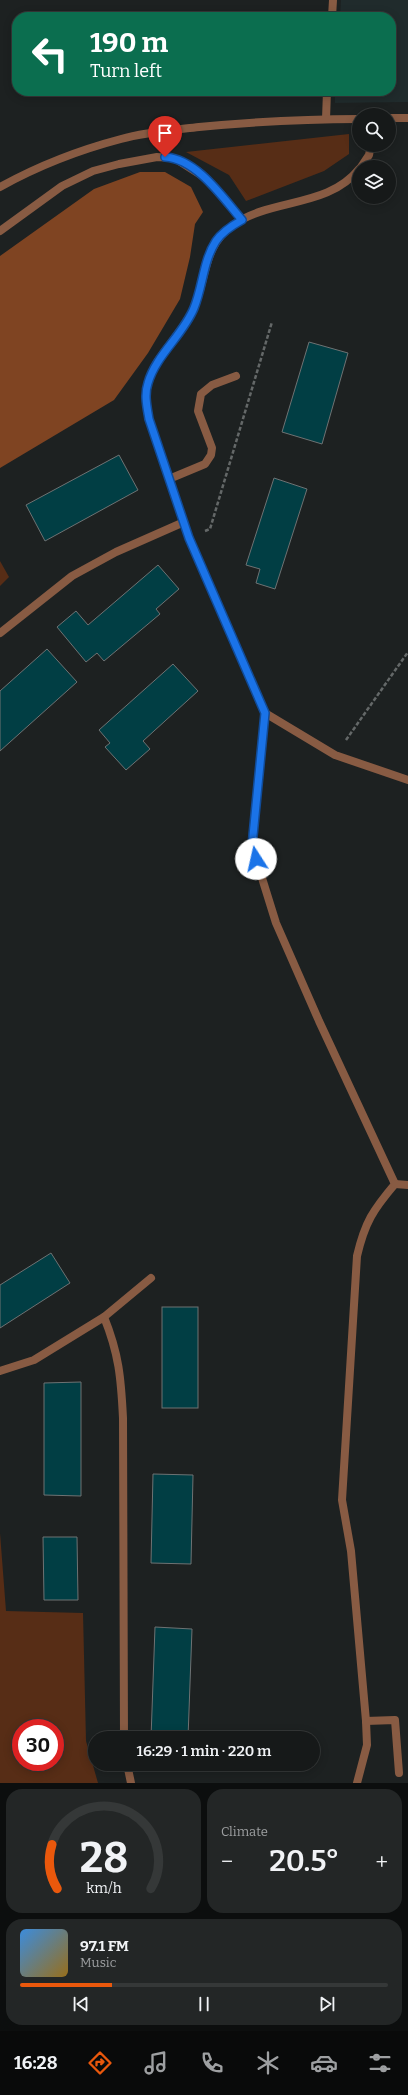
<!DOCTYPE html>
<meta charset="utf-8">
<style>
body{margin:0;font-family:Bitter,serif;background:#232626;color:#f1f3f6;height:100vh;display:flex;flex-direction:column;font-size:15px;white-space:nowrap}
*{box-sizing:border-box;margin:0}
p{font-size:13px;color:#9ea0a2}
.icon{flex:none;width:22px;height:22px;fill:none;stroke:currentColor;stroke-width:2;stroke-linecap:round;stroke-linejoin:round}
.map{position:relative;height:1783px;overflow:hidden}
.sheet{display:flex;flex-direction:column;gap:6px;padding:6px;background:#0c0e0e;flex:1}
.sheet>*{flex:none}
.hud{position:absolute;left:12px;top:12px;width:384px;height:84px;border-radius:16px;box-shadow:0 2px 10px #0003,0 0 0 1px #353838;background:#0b6e4f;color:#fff;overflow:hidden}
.tools{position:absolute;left:352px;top:108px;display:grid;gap:8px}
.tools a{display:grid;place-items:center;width:44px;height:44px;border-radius:50%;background:#161919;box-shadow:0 2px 10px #0003,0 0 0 1px #353838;font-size:20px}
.speed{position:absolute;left:12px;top:1719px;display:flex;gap:8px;font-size:20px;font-weight:700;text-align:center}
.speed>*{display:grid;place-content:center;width:52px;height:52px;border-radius:50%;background:#161919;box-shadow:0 2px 10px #0003,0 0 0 1px #353838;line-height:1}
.speed .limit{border:6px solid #d22;background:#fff;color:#111}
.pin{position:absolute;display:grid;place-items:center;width:34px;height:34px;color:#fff;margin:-41px -17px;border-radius:50% 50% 50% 0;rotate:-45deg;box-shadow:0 0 4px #0007}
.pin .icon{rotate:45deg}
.me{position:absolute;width:44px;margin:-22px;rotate:350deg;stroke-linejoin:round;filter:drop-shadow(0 0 3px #0008)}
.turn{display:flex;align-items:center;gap:14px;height:84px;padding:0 12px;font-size:18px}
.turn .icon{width:52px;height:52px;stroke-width:2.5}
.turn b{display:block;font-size:28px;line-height:34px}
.big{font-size:30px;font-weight:600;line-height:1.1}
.sheet .card{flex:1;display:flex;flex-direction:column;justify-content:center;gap:6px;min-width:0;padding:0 14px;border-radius:16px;background:#232626}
.sheet .dial{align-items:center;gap:0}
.dial svg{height:104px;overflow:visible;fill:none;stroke:#353838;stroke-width:7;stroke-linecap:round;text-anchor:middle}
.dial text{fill:#f1f3f6;stroke:none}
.song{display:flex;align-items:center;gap:12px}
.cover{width:48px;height:48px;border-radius:6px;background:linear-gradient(135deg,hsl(210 70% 55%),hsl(40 70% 35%))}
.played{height:4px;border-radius:2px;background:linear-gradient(90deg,#ea580c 25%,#353838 25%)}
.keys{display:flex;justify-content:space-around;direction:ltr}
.heat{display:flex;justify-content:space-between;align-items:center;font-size:22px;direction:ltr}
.sheet .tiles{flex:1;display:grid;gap:6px;grid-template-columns:1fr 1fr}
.card:last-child{grid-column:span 2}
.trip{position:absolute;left:88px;top:1731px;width:232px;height:40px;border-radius:20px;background:#161919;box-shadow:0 2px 10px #0003,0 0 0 1px #353838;font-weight:600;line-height:40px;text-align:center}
.tabs{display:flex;height:64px;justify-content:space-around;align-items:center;background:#090a0a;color:#9ea0a2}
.tabs .icon{width:28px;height:28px}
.tabs .selected{color:#ea580c}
.tabs b{font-size:18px;color:#f1f3f6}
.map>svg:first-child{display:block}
.built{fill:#202b2c}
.green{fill:#572d16;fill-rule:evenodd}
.forest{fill:#7f4422}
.building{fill:#013e44;stroke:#6e7273}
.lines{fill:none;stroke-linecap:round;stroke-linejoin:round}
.path{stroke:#646868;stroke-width:2.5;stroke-dasharray:4 2;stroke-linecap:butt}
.service{stroke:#885b43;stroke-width:8}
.minor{stroke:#885b43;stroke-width:8}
.tertiary{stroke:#885b43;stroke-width:8}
.route-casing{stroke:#114b97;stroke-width:10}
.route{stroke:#1a73e8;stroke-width:7}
</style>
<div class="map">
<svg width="408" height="1783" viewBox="0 0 408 1783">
<rect width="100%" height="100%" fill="#1d2121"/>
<polygon class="built" points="341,0 408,0 408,102 335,103 335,91 391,91 391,17 340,17"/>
<g class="green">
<polygon points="349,134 349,154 324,171 246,201 229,175 186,152"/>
<polygon points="0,561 9,577 0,586"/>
<path d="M0 1533 6 1611 83 1613 86 1741 98 1783H0ZM21 1728H55V1762H21Z"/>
</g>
<polygon class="forest" points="140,172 165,172 191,187 203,212 195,224 190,257 180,299 148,353 114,400 0,468 0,256 94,189"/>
<g class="building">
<polygon points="309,342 348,353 322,444 282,432"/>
<polygon points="119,455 138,490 45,541 26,505"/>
<polygon points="274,478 307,489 275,589 256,583 260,569 246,565"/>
<polygon points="158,565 179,589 156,609 160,614 104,661 97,653 86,662 57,627 76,611 88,625"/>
<polygon points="47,649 77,682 0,751 0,691"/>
<polygon points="173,664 198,691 143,741 150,749 126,770 105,747 110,743 99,730"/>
<polygon points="51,1253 70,1283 0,1328 0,1285"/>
<rect x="162" y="1307" width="36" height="101"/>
<polygon points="81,1382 81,1496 44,1495 44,1383"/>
<polygon points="153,1474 193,1475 191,1564 151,1563"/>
<polygon points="43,1537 77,1537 78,1600 44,1600"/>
<polygon points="155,1627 192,1629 188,1738 151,1738"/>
</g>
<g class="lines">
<g class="path">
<polyline points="205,531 210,529 272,322"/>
<polyline points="346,740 408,652"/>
</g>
<g class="service">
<polyline points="332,17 333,0"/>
<polyline points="326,119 327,91"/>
<polyline points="0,231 62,186 93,171 119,164 157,157 174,158 207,179 242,220"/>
<polyline points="169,479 205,464 211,455 212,448 198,411 201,394 212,385 236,376"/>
<polyline points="366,1721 395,1720 399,1773"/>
</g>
<g class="minor">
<polyline points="361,167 369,155 371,145"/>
<path d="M359 169C328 208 271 198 233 225 203 246 207 278 194 308 182 335 155 355 148 383 145 395 147 407 149 419L189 538 265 713 335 755 408 780"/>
<polyline points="0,633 72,576 116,552 184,522"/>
<path d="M265 713 252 846 276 923 319 1021 395 1184C373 1210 365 1222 357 1256L342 1500 351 1551 366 1721 367 1745 357 1783"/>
<polyline points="395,1184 408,1185"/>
<polyline points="104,1317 151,1278"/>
<path d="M0 1371 34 1360 104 1317C119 1354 121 1378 123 1418L124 1738"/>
<polyline points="127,1764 131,1783"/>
</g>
<g class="tertiary">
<polyline points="389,118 408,118"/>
<path d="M0 187C38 166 79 150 121 139 146 132 173 130 199 127 252 122 306 119 359 119"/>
</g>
</g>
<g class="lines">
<g class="route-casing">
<path id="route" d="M165 157C197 159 223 198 242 220 233 225 222 232 216 241 203 261 203 286 194 308 183 335 156 355 148 383 144 395 147 407 149 419L189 538 265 713 252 846 256 859"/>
</g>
<use href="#route" class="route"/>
</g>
</svg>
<div class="tools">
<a><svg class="icon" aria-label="search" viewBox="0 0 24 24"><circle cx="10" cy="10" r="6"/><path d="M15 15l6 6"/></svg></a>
<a><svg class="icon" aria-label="layers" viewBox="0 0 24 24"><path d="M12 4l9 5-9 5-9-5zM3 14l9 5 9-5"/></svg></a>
</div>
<div class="speed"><div class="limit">30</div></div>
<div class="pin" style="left:165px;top:157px;background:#d93025"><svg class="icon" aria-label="arrive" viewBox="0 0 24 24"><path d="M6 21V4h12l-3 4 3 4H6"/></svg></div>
<svg class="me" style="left:256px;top:859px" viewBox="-20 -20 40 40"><circle r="19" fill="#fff"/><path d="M0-13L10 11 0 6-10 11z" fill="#1a73e8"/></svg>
<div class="trip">16:29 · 1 min · 220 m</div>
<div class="hud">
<div class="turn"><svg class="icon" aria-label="left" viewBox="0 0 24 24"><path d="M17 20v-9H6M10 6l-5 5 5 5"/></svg><div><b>190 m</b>Turn left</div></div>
</div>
</div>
<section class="sheet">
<div class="tiles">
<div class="card dial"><svg viewBox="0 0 100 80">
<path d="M14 69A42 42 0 1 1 86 69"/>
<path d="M14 69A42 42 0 0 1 10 35" stroke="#ea580c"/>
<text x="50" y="56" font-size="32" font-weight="700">28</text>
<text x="50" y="72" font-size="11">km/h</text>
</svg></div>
<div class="card"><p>Climate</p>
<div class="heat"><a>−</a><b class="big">20.5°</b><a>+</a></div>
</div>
<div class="card">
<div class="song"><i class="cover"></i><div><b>97.1 FM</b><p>Music</p></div></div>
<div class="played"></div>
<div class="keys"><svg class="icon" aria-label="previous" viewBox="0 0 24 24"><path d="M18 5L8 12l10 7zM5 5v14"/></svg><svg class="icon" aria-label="pause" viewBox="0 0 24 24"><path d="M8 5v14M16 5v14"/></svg><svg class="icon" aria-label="next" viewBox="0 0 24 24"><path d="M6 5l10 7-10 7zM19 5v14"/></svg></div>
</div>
</div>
</section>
<nav class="tabs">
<b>16:28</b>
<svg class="icon selected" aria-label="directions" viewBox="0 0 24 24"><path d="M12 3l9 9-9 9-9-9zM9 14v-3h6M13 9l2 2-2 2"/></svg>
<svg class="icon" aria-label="music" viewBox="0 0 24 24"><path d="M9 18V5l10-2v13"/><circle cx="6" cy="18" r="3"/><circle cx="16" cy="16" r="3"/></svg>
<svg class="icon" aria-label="phone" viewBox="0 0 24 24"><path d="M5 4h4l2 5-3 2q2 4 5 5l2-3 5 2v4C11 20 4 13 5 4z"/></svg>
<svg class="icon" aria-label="climate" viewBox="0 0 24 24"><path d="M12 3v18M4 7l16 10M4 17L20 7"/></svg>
<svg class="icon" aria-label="car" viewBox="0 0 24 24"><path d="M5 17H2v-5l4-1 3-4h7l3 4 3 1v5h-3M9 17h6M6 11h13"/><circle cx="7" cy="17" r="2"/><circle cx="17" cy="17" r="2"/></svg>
<svg class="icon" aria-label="filters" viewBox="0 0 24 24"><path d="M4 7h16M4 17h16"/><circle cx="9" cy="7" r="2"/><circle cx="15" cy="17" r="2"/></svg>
</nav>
